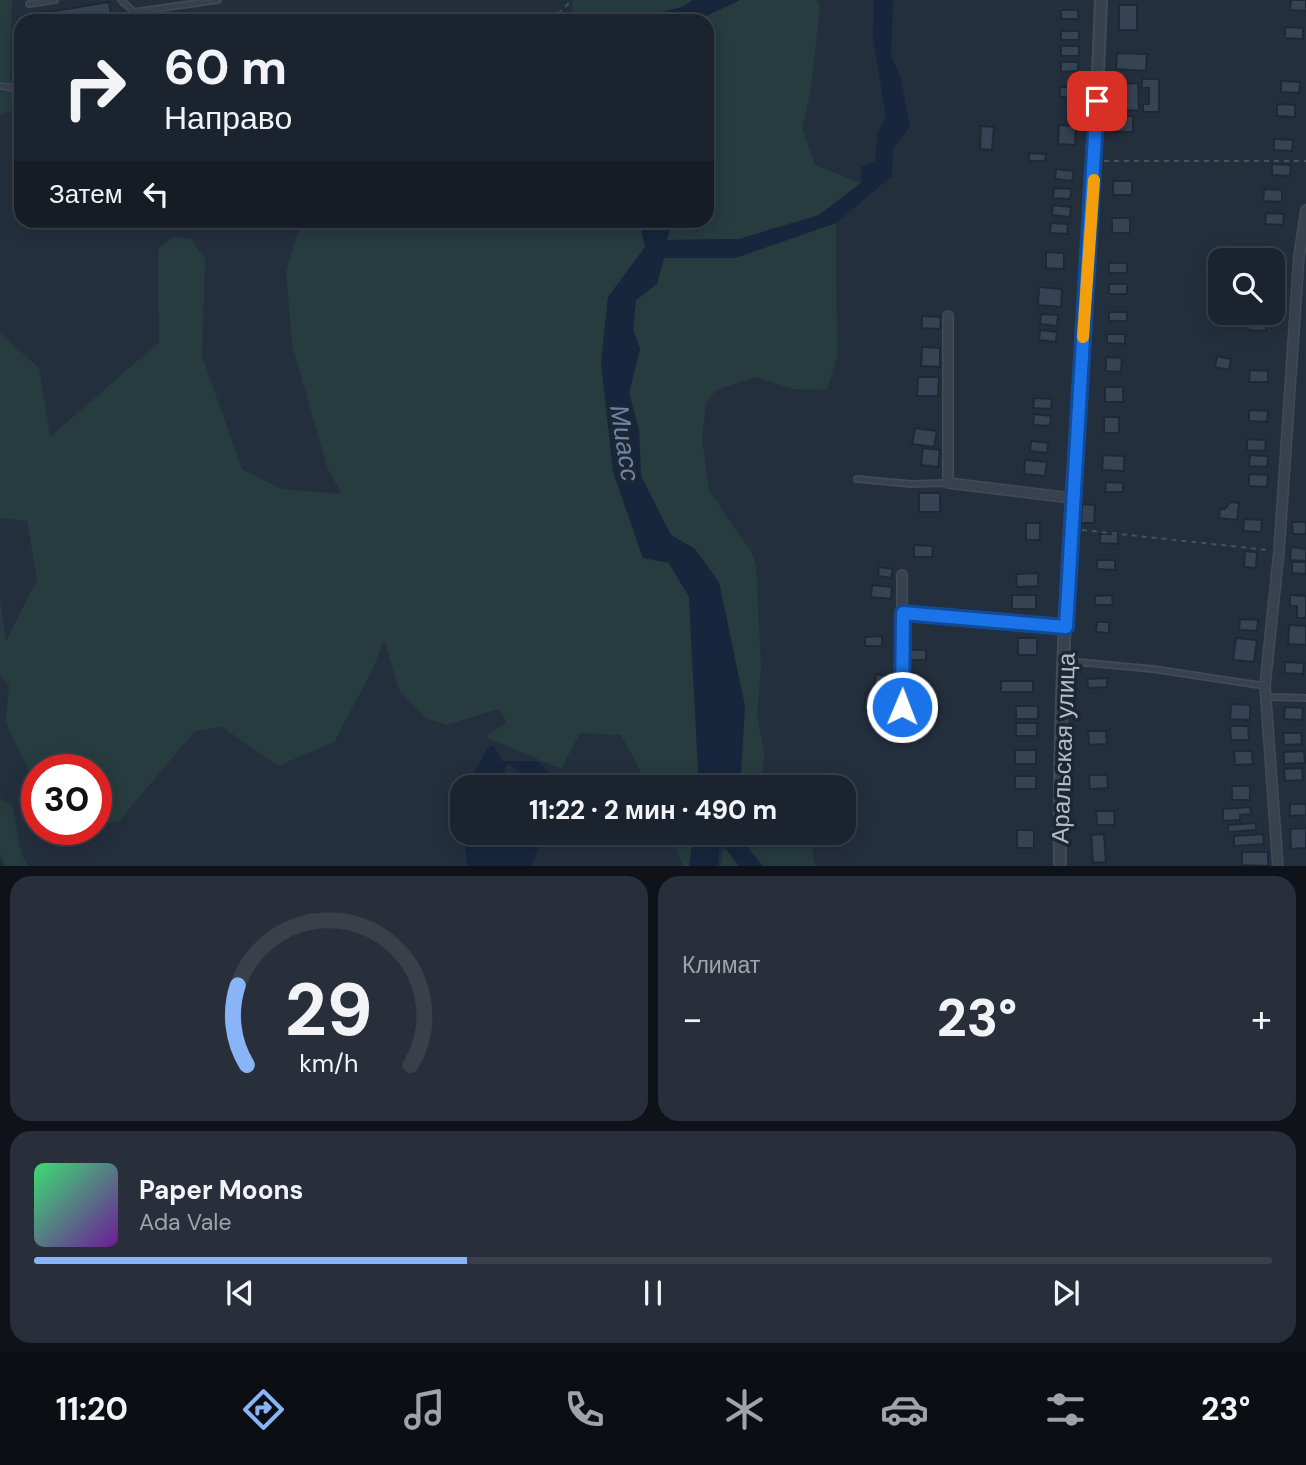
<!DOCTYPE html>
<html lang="ru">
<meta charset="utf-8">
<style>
body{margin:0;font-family:"DM Sans",sans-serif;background:#282f3a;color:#f1f3f6;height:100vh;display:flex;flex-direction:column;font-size:26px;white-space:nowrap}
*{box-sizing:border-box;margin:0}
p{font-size:23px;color:#a0a4aa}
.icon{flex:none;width:38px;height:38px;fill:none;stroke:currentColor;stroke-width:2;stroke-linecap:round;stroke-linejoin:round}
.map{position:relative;height:866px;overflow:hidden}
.sheet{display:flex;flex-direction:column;gap:10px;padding:10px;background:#0f1319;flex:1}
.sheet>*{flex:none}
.banner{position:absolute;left:14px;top:14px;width:700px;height:214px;border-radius:21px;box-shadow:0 4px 18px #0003,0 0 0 2px #39404a;background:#1b232e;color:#f1f3f6;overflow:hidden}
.fabs{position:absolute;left:1208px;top:248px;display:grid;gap:14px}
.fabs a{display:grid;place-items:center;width:77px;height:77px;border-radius:14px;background:#1b232e;box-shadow:0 4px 18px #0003,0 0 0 2px #39404a;font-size:35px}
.speed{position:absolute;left:21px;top:754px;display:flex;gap:14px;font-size:35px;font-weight:700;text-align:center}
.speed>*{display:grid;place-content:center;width:91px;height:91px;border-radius:50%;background:#1b232e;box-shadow:0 4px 18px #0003,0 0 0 2px #39404a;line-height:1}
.speed .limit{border:10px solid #d22;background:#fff;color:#111}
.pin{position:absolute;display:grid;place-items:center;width:60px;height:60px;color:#fff;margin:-30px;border-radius:14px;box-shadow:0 4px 10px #0006}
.me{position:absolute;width:77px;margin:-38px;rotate:1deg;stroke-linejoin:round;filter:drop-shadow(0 0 5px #0008)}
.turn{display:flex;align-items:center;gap:24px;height:147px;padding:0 35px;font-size:32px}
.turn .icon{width:91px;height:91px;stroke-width:2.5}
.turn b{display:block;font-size:49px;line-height:60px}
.then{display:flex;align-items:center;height:66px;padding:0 35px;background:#0003;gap:14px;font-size:26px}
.big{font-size:52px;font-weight:800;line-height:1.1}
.sheet .card{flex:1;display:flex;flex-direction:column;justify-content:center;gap:10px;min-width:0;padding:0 24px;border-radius:21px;background:#282f3a}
.sheet .dial{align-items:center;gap:0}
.dial svg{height:182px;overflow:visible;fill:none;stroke:#39404a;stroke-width:7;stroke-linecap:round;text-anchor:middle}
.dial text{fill:#f1f3f6;stroke:none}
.song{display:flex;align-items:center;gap:21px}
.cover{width:84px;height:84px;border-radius:10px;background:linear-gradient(135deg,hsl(140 70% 55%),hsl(280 70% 35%))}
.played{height:7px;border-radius:4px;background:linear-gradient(90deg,#8ab4f8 35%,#39404a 35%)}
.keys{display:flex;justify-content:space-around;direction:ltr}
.heat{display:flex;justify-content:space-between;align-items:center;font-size:38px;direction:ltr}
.sheet .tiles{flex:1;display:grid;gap:10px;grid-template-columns:1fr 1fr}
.card:last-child{grid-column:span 2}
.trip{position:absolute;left:450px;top:775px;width:406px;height:70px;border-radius:21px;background:#1b232e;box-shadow:0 4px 18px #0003,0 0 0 2px #39404a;font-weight:800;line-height:70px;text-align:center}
.tab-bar{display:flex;height:112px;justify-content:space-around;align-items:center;background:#0b0e12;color:#a0a4aa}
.tab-bar .icon{width:49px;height:49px}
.tab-bar .on{color:#8ab4f8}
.tab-bar b{font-size:32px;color:#f1f3f6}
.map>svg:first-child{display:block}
.green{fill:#263c3f}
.water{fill:#17263c}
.building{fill:#364354;stroke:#1f2835;stroke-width:2}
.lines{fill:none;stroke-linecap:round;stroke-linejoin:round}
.service-casing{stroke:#414a57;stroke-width:8}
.minor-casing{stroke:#414a57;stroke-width:12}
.tertiary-casing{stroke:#414a57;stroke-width:14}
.path{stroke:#3f5557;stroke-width:2;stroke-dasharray:5 5;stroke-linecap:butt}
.service{stroke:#38414e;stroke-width:4.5}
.minor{stroke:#38414e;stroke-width:9}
.tertiary{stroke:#38414e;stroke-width:10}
.route-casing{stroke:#114b97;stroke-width:18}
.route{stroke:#1a73e8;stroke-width:12}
.slow{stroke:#f59e0b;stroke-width:12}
.labels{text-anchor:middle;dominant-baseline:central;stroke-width:7;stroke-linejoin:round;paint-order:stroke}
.street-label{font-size:24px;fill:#b4bcc9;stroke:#1d2633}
.water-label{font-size:26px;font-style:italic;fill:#6d86a8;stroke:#1d2633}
</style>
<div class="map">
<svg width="1306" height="867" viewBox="0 0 1306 867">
<rect width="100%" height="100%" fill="#242f3e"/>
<g class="green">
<polygon points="0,0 12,0 10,80 21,93 21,108 0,115"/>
<polygon points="573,0 693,0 682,7 642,17 640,21 571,21"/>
<polygon points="740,0 817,0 820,7 810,94 802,128 815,165 861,183 819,215 739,239 666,240 672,221 707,220 707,21 695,21"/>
<polygon points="307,221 639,221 646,247 608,297 601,363 669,563 689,597 699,787 649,787 621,735 580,733 561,769 486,737 506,722 499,709 446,725 426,718 399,690 384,640 372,671 334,742 278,766 222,727 195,731 119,821 96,826 96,770 37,770 37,787 6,723 9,685 0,675 0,601 6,641 37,580 27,521 0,518 0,333 39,368 50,437 159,342 158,249 174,237 191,239 205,259 202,356 242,469 281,489 342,494 328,470 292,345 286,271 296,237"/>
<polygon points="836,223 837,357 827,390 794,389 756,377 716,390 706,403 702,439 709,491 751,551 756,565 761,668 757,715 764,753 761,787 740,787 745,706 695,549 671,535 641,476 639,430 629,393 640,349 633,330 636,300 657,284 664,258 735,258"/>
<polygon points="0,799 13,806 21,854 28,866 5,866 0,854"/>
<polygon points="670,833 694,833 689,866 683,866"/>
<polygon points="744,833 796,833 811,842 815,867 721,867 723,851"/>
</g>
<g class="water">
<polygon points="693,0 740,0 695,21 640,21 642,17 682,7"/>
<polygon points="874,0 893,0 891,56 900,75 910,127 893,149 892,176 836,223 735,258 664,258 657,284 636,300 633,330 640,349 629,393 639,430 641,476 671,535 695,549 719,582 745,706 740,787 699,787 689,597 669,563 643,558 613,472 601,363 608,297 645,247 639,221 672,221 667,240 739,239 819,215 861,183 861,167 875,161 878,132 886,117 873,38"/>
<polygon points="493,745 502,761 537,761 564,787 546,787 541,779 532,780 507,763 501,782 505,787 466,787 487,749"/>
<polygon points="465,833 533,833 539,845 532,866 467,866"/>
<polygon points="694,833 746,833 750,850 763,866 739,866 720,842 718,866 689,866"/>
</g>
<g class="building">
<polygon points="1291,0 1306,0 1306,11 1290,10"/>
<polygon points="109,2 112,21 21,21 21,42 17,17"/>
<rect x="1119" y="5" width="18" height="25"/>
<rect x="1061" y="10" width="17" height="9"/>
<polygon points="1285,27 1303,28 1303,39 1285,38"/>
<rect x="1061" y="31" width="18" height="9"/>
<rect x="1061" y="46" width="18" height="10"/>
<polygon points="1117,53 1147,54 1146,71 1116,69"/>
<polygon points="1061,62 1078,62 1078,71 1061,72"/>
<polygon points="1142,79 1159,79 1159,112 1143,112 1143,104 1149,104 1149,88 1142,88"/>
<polygon points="1281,81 1300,82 1299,93 1281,92"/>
<polygon points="1138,83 1139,110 1121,111 1120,84"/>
<rect x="1060" y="87" width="17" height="10"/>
<polygon points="1277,104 1295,105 1295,117 1277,116"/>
<rect x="1115" y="116" width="18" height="16"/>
<polygon points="1059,125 1076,126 1075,145 1058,144"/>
<polygon points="981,126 994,127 992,150 980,149"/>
<polygon points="1274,139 1293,140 1292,151 1274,150"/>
<polygon points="1029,153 1046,154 1045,161 1029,161"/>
<polygon points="1272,164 1291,165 1290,176 1272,175"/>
<polygon points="1056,169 1074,171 1072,181 1055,179"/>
<rect x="1113" y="181" width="19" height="14"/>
<polygon points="1054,188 1072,189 1070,199 1053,198"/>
<polygon points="1264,189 1282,190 1282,202 1263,201"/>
<polygon points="1053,205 1071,207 1070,217 1052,215"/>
<polygon points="1266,213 1284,214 1283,225 1265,224"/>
<rect x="1112" y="218" width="18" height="15"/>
<polygon points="1051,223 1068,224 1067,234 1050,233"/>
<polygon points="1046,252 1064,253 1064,269 1046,268"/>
<rect x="1109" y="263" width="18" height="10"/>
<rect x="1109" y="284" width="18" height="10"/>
<polygon points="1039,287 1062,289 1061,307 1038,305"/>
<rect x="1109" y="312" width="18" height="9"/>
<polygon points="1041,314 1058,315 1057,326 1040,324"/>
<polygon points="922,316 941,317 940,329 922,328"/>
<polygon points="1248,319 1266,320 1266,331 1248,330"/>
<polygon points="1040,330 1057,332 1056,342 1039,340"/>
<polygon points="1107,334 1125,334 1125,344 1107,343"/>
<polygon points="922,347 940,348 940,367 921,366"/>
<polygon points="1217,356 1231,359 1229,370 1215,367"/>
<polygon points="1106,357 1122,358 1121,372 1106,371"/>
<polygon points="1250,370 1268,371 1268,382 1249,382"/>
<polygon points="918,377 939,377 938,396 917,396"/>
<rect x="1105" y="387" width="18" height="15"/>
<polygon points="1034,398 1052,399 1051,409 1033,408"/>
<polygon points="1249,410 1268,411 1267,422 1249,421"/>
<polygon points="1034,414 1051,416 1050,426 1033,425"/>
<rect x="1104" y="417" width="15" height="16"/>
<polygon points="915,428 937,431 934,447 912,444"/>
<polygon points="1247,439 1266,440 1265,451 1247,450"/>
<polygon points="1031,441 1048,443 1047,453 1030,451"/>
<polygon points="923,448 940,450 938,467 921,465"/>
<polygon points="1103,455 1124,456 1124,471 1102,470"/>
<polygon points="1250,455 1268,456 1267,467 1249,466"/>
<polygon points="1025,460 1047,462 1045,476 1024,474"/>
<polygon points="1249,474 1268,475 1267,487 1249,486"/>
<polygon points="1106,482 1123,483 1123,492 1105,492"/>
<rect x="919" y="493" width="21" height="19"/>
<polygon points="1230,502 1239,503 1237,520 1219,518 1220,509 1225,509"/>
<polygon points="1082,504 1095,505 1094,523 1081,523"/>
<polygon points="1244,519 1262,520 1261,532 1243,531"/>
<polygon points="1292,522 1306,522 1306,534 1293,534"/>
<rect x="1026" y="523" width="14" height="17"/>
<polygon points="1100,534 1118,534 1118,544 1100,543"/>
<polygon points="914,545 933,546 932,557 914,557"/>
<polygon points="1291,547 1306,549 1306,561 1290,560"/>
<polygon points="1245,551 1257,552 1256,568 1244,567"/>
<polygon points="1097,560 1115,560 1115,570 1097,569"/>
<polygon points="1292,562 1306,562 1306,574 1292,573"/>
<polygon points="879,567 893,569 891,578 878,576"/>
<polygon points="1038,573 1038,586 1017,587 1016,574"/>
<polygon points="872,585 892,587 891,599 871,597"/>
<rect x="1012" y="595" width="24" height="14"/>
<polygon points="1112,595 1113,605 1095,605 1095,596"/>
<polygon points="1290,595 1306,596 1306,618 1297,618 1297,606 1290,606"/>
<polygon points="1240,619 1258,620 1257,631 1239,630"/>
<polygon points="1097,622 1109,622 1109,633 1096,632"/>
<polygon points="1289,625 1306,626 1306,645 1288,644"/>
<polygon points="882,636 882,646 865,646 865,637"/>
<rect x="1018" y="638" width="19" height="17"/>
<polygon points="1236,638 1257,640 1254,662 1233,660"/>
<polygon points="909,650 926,650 926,660 910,660"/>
<polygon points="1285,662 1304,663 1303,674 1285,673"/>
<polygon points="876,674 892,677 890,692 873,689"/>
<polygon points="1107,678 1107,687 1088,688 1087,679"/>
<rect x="1001" y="681" width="32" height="11"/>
<polygon points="866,693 889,695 888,712 864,710"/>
<polygon points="1231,704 1250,705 1250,720 1230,719"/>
<rect x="1016" y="706" width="22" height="13"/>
<polygon points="1285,707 1303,708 1302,720 1284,719"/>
<rect x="1016" y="723" width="21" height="13"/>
<polygon points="1230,726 1248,726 1249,740 1231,740"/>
<polygon points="1088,731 1106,731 1107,744 1089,745"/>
<polygon points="1283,733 1301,733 1302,744 1284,745"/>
<rect x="1015" y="750" width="21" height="14"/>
<polygon points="1234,751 1252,751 1253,764 1235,765"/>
<polygon points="1304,751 1305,763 1284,764 1284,752"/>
<polygon points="1302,768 1303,780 1285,781 1284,769"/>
<polygon points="1089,775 1107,775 1108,788 1090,789"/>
<rect x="1015" y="776" width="21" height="13"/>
<rect x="1232" y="786" width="18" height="14"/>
<polygon points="1290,804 1306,804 1306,815 1290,816"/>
<polygon points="1250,807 1251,814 1240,815 1240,820 1223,821 1223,809"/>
<polygon points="1096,811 1114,811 1115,825 1097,825"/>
<polygon points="1256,823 1256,830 1228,832 1228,825"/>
<polygon points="1306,828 1306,848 1291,849 1290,829"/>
<rect x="1017" y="830" width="17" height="18"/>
<polygon points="1104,834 1106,862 1093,863 1091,835"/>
<polygon points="1263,834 1264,844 1234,846 1234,836"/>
<polygon points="1242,852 1268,852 1268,866 1242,865"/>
</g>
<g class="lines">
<g class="service-casing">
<g id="service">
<polyline points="121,0 134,12"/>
<polyline points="29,4 55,0"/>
<polyline points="129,21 134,12 218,0"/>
<polyline points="0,86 21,89"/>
<polyline points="857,479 911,484 947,483"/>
<polyline points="1066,661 1153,669 1265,686"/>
<polyline points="1267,697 1306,698"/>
</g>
</g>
<g class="minor-casing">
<g id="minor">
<polyline points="948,316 948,483 1072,498"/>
<polyline points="903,613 1067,627"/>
<polyline points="902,707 902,575"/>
<polyline points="1278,867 1265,686 1279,551 1299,256 1306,210"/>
</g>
</g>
<g class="tertiary-casing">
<path id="tertiary" d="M1060 867C1057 577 1091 289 1101 0"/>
</g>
<g class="path">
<polyline points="551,21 572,0"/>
<polyline points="1104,161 1306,161"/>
<polyline points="1082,530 1268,550"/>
</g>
<use href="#service" class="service"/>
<use href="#minor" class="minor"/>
<use href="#tertiary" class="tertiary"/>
</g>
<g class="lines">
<g class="route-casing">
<polyline id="route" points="902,707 903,613 1066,627 1097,101"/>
</g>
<use href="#route" class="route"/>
<polyline class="slow" points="1083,337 1094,180"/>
</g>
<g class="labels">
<g class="street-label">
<text transform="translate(1063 748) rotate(-88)">Аральская улица</text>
</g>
<g class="water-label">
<text transform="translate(625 443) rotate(81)">Миасс</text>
</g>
</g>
</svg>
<div class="fabs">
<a><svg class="icon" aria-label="search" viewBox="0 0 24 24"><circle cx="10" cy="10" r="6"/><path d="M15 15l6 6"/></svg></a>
</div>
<div class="speed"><div class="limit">30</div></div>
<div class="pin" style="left:1097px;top:101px;background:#d93025"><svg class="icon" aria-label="arrive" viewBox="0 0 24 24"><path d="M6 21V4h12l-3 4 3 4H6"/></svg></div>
<svg class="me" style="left:902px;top:707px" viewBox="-20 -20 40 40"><circle r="17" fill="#1a73e8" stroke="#fff" stroke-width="3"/><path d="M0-11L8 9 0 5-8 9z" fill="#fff"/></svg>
<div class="trip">11:22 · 2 мин · 490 m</div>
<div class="banner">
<div class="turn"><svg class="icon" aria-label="right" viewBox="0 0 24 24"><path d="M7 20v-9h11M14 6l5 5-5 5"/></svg><div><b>60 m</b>Направо</div></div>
<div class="then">Затем<svg class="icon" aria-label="left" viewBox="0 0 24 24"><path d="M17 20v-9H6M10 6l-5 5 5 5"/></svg></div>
</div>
</div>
<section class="sheet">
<div class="tiles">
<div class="card dial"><svg viewBox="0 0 100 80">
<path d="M14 69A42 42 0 1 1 86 69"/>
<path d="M14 69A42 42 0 0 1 10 34" stroke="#8ab4f8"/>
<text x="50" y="56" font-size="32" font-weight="700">29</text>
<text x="50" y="72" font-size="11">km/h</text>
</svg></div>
<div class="card"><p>Климат</p>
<div class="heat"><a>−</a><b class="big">23°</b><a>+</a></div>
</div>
<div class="card">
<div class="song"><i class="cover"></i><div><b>Paper Moons</b><p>Ada Vale</p></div></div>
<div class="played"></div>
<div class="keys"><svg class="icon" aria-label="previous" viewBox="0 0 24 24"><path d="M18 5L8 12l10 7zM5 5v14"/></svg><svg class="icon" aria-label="pause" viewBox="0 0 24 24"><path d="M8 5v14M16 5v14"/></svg><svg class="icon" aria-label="next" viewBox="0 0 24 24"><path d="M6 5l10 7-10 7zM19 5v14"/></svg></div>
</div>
</div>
</section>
<nav class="tab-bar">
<b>11:20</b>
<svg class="icon on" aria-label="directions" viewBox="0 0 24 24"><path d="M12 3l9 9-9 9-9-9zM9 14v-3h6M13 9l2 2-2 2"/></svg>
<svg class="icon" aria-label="music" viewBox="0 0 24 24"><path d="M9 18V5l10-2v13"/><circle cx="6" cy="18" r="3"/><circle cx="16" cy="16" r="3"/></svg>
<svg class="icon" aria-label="phone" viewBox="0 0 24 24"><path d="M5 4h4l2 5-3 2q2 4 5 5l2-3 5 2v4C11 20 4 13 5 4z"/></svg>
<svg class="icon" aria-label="climate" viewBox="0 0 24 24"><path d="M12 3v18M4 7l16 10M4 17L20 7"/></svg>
<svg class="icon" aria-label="car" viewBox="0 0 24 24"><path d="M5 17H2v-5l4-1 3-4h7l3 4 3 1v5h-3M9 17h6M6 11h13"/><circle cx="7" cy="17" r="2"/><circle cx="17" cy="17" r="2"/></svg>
<svg class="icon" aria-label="filters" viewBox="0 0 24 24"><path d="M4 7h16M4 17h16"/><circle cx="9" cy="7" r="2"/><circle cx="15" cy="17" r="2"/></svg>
<b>23°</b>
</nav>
